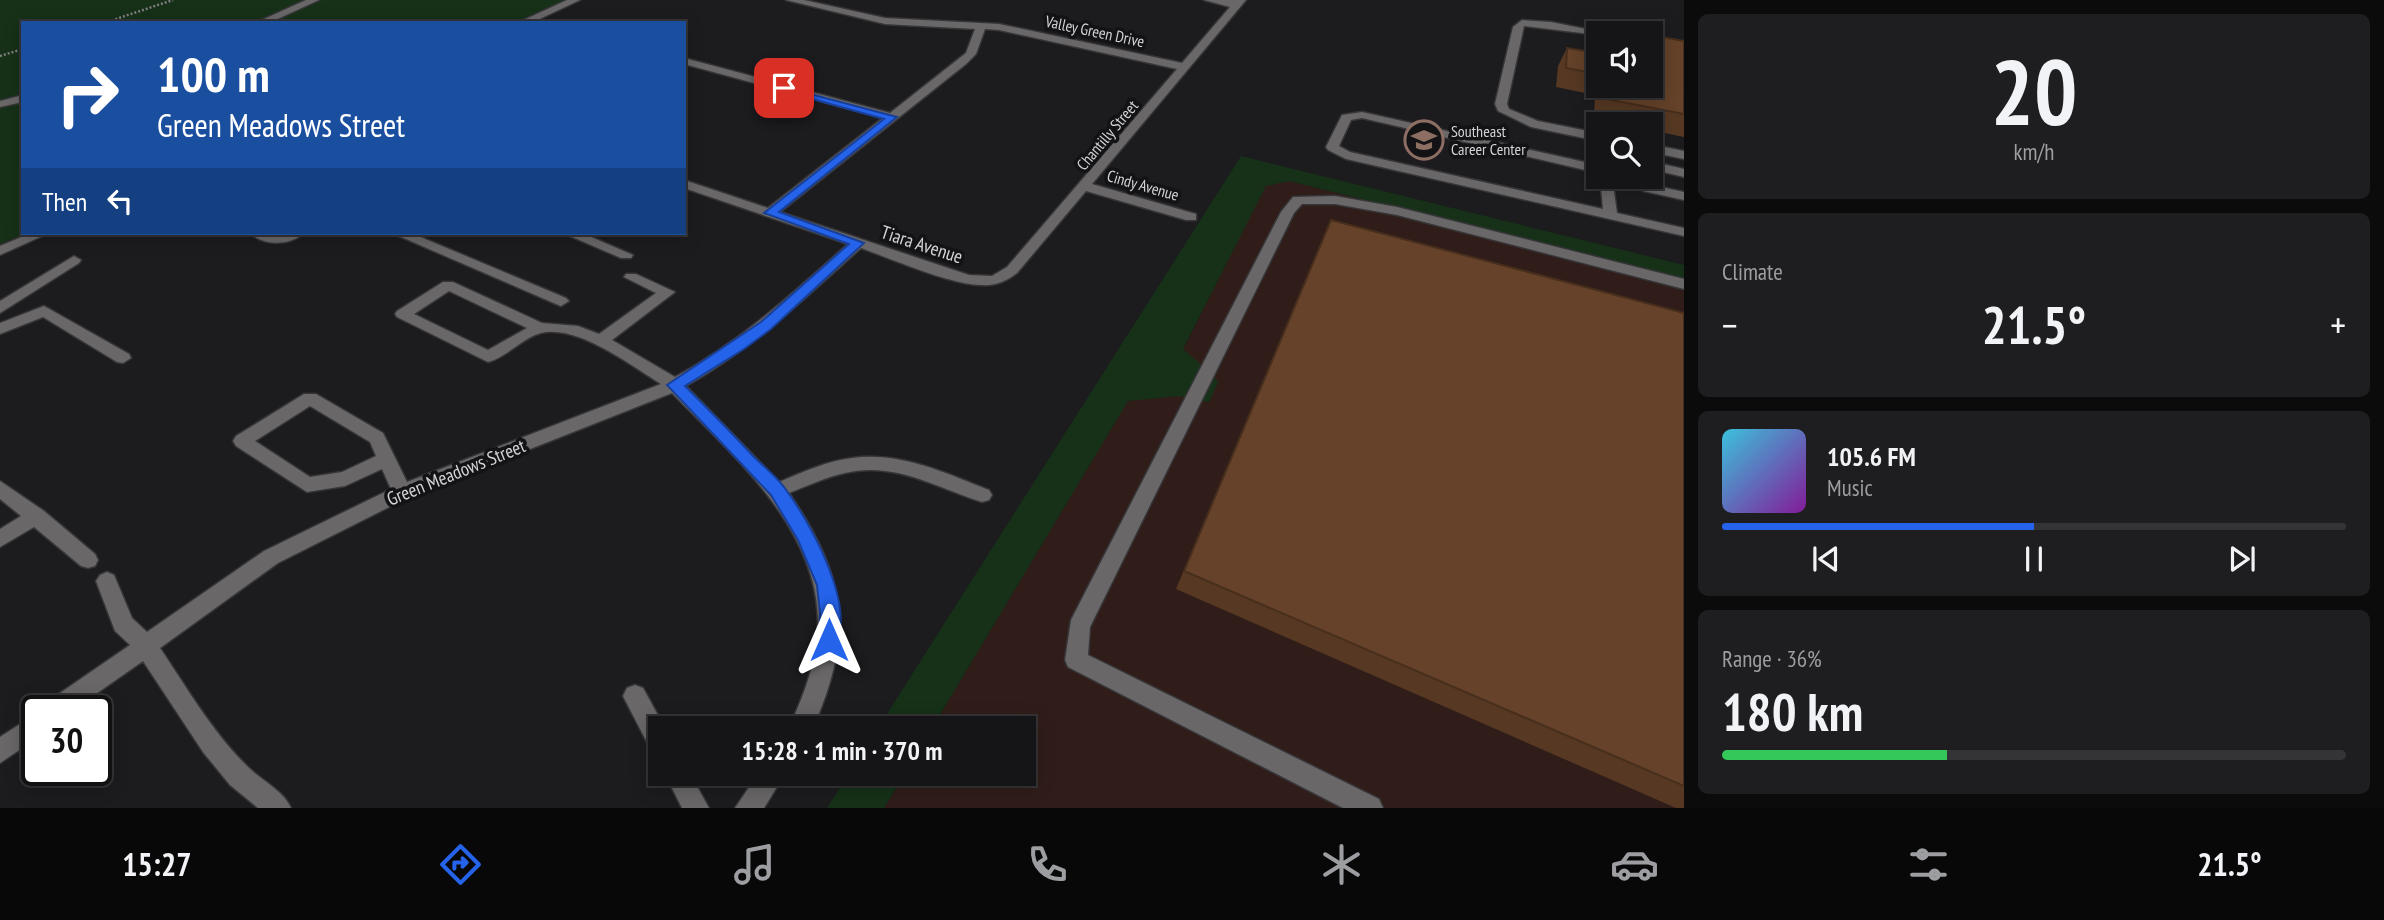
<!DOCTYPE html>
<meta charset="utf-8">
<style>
body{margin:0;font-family:"PT Sans Narrow",sans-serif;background:#1e1d1f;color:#f1f3f6;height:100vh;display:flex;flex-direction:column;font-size:26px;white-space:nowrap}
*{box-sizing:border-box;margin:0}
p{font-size:23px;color:#9d9ea1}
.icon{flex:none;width:38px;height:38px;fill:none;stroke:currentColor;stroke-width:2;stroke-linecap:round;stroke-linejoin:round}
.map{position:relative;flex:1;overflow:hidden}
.side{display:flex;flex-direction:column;gap:14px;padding:14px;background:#0c0b0c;width:700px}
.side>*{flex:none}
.banner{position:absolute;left:21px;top:21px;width:665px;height:214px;border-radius:0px;box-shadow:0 4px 18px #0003,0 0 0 2px #343335;background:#1a4fa0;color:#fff;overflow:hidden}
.tools{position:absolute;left:1586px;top:21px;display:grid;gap:14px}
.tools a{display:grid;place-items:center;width:77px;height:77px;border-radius:0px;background:#151416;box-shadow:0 4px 18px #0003,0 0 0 2px #343335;font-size:35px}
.speed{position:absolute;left:21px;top:695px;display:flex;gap:14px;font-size:35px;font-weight:700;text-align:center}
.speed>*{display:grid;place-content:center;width:91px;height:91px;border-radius:50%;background:#151416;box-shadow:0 4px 18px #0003,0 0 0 2px #343335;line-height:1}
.speed .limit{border:4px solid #111;border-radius:10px;background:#fff;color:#111}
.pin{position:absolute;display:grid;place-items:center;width:60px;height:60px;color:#fff;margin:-30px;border-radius:14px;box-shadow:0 4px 10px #0006}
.me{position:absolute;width:77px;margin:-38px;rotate:0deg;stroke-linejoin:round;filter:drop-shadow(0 0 5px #0008)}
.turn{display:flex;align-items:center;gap:24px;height:147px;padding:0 21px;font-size:32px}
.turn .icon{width:91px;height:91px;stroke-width:2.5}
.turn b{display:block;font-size:49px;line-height:60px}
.then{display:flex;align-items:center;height:66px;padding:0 21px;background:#0003;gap:14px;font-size:26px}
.big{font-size:52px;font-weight:800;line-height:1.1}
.side .widget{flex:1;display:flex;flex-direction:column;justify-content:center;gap:10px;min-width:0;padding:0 24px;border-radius:10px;background:#1e1d1f}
.side .dial{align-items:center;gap:0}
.dial b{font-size:91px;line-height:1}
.song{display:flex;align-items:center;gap:21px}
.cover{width:84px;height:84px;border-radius:10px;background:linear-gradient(135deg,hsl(190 70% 55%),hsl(290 70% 35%))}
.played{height:7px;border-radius:4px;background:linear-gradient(90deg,#2563eb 50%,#343335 50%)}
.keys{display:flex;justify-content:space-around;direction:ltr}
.heat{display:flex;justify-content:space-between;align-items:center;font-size:38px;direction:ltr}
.charge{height:10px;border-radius:5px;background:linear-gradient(90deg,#34c759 36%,#343335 0)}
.trip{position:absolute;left:648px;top:716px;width:388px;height:70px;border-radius:0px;background:#151416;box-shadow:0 4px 18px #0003,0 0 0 2px #343335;font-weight:800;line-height:70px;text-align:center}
.menu{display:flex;height:112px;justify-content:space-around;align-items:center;background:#080809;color:#9d9ea1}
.menu .icon{width:49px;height:49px}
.menu .current{color:#2563eb}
.menu b{font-size:32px;color:#f1f3f6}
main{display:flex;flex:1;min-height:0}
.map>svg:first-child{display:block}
.industrial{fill:#301d19}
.green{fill:#163118}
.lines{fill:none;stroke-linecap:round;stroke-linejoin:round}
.minor-casing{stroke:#363538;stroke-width:3}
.path{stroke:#7f7e80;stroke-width:2.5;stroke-dasharray:2 2;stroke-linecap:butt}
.minor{fill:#696767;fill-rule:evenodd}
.wall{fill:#573923}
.building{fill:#654229;stroke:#472e1d;stroke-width:2}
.route{fill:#2563eb;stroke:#184099;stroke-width:2}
.labels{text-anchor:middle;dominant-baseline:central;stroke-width:7;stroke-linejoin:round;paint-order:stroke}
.far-street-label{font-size:16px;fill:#d4d3d5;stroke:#131214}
.far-poi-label{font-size:16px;fill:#d4d3d5;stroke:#131214;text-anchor:start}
.street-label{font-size:19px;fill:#d4d3d5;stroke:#131214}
</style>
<main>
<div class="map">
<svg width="1684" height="808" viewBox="0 0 1684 808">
<rect width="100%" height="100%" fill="#1c1b1e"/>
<polygon class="industrial" points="1289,181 1684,279 1684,808 884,808 905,774 1024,774 1024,728 932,728 1128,400 1178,396 1212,374 1183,350 1265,186"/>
<g class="green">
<polygon points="0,0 567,0 514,23 23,23 23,233 27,233 0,244"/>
<polygon points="1241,156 1684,265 1684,279 1289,181 1266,186 1183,349 1212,374 1218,382 1209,402 1178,396 1128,401 932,728 878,728"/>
<polygon points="849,774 905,774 884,808 827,808"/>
</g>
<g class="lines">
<g class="minor-casing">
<g id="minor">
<polygon points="306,0 319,0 269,23 255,23"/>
<polygon points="567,0 580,0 531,23 517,23"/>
<path d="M786 0H804L885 18 999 24 1182 63 1230 7 1204 0H1246L1092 184 1196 214V220H1186L1086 191 1017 273C1007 281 995 286 982 285 951 285 892 259 861 248 805 298 752 349 686 386L779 482C803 472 827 461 852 458 899 451 946 473 989 490L992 495 989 500 982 502C937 488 895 461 845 473 826 477 807 486 789 493 847 578 854 634 813 728H789C800 703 810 679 815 653 836 543 740 463 672 393L409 497 278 563 160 648C187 688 213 733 248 767 262 781 283 790 291 808H258L230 785 203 752 143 661 73 710H43L47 702 130 645 115 631 96 581 100 575 107 572 114 575 132 618 147 632 264 551 391 489 382 469 345 486 307 492 236 446 233 441 236 436 304 394H316L383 433 407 482 661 384C632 366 577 324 541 333 522 338 507 357 488 362L397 317 395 314 397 311 443 282H453L542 323 578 326 599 334 656 293 624 277 626 274H636L675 292 612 340 675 377C740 342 793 293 848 244L684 188V180L768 208 883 118 684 64V58L890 113 966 53 975 29 885 24ZM985 29 999 30 1177 69 1007 267 992 276 969 275 780 212 966 64 976 54ZM449 291 527 328 488 350 414 314ZM310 406 370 442 376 456 342 472 310 477 255 441Z"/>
<polygon points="1522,20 1551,22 1606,33 1598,33 1598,35 1524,26 1507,104 1509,109 1538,121 1598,133 1598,141 1531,127 1498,111 1495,104 1513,27"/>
<polygon points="23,95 23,102 0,107 0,101"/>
<polygon points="1362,112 1598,165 1598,173 1362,118 1351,120 1339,146 1350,152 1603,209 1600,177 1612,177 1617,213 1684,228 1684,236 1346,159 1328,150 1326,147 1342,115"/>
<polygon points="1650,144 1684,151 1684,159 1650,152"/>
<polygon points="1650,161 1684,169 1684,177 1650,169"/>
<polygon points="1632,177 1645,177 1652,185 1684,192 1684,200 1643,191"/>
<polygon points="1335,196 1397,207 1684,279 1684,289 1397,215 1335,204 1302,204 1294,213 1090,627 1088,655 1379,799 1383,808 1343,808 1068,667 1065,660 1071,620 1281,212 1293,197"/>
<polygon points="31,233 49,233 0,255 0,246"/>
<path d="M250 233H304C290 246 264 246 250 233Z"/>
<polygon points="392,233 411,233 566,298 569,301 561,306 556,304"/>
<polygon points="563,233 582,233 633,255 631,258 621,258"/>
<polygon points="74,256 81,260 79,263 0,313 0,301"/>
<polygon points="44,306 129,354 131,358 123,363 117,362 43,317 0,334 0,323"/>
<polygon points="0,481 44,511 95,554 98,560 95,566 88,568 81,566 34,527 0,547 0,529 21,516 0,499"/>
<polygon points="635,685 643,688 665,728 660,728 660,753 651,750 623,696 627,688"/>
<polygon points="37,713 37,738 0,763 0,737"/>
<polygon points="665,774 690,774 709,808 682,808"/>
<polygon points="758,774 785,774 764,808 735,808"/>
</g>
</g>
<g class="path">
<polyline points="104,23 173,0"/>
<polyline points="0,56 23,49"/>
</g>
<use href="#minor" class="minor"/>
</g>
<g class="wall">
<polygon points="1684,41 1684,137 1650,130 1650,124 1624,124 1594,118 1595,95 1556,87 1558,66 1567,48 1598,53 1598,86 1650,86"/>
<polygon points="1331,220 1684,313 1684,808 1676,808 1176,589"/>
</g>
<g class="building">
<polygon points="1608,28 1638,33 1608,33"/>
<polygon points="1650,35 1684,41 1684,114 1606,99 1606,86 1650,86"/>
<polygon points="1567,48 1598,53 1598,74 1566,68"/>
<polygon points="1331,220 1684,313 1684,786 1184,571"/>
</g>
<path class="route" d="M780 86 897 117 779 212 864 243 771 329 744 349 685 386C708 409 731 432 753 456 763 466 775 475 784 487 809 520 856 604 836 646L829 649 822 646 819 640 820 613 817 585 798 540 771 495 667 385 761 322 849 244 764 213 884 119 780 90Z"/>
<defs>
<g id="school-ring" transform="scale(2.0125)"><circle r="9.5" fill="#131214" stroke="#8d6e63" stroke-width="1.5"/><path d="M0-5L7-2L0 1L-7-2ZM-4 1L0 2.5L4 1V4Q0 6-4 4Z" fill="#8d6e63"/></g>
</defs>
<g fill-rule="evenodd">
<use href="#school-ring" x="1424" y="140"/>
</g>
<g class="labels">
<g class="far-street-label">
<text transform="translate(1095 31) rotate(12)">Valley Green Drive</text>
<text transform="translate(1107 135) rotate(-50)">Chantilly Street</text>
<text transform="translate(1143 185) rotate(16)">Cindy Avenue</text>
</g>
<g class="far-poi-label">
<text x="1451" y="131">Southeast<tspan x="1451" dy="18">Career Center</tspan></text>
</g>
<g class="street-label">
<text transform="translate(922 244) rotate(18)">Tiara Avenue</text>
<text transform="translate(456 472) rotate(-22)">Green Meadows Street</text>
</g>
</g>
</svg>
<div class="tools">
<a><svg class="icon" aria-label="sound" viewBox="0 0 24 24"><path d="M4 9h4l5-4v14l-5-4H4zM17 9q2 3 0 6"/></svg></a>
<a><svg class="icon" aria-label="search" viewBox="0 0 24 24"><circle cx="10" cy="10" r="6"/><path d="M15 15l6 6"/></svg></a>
</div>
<div class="speed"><div class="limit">30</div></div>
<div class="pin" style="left:784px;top:88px;background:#d93025"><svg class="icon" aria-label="arrive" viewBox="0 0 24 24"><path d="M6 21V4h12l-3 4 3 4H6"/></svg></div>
<svg class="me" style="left:829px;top:640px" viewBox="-20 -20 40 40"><path d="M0-17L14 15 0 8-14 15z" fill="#2563eb" stroke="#fff" stroke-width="4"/></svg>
<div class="trip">15:28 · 1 min · 370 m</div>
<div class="banner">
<div class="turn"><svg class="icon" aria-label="right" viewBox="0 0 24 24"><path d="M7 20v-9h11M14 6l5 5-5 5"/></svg><div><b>100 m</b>Green Meadows Street</div></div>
<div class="then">Then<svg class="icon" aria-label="left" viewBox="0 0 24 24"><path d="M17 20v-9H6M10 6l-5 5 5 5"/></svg></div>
</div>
</div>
<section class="side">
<div class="widget dial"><b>20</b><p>km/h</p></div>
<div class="widget"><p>Climate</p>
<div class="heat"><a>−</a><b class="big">21.5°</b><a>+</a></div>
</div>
<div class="widget">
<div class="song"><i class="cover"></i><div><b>105.6 FM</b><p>Music</p></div></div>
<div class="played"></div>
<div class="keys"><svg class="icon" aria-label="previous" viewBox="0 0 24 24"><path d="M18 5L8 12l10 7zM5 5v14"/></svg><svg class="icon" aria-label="pause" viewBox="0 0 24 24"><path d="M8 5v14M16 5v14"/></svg><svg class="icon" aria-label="next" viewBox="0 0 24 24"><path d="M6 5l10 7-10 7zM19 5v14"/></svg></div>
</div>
<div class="widget"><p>Range · 36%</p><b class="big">180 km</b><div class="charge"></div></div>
</section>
</main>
<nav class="menu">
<b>15:27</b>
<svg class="icon current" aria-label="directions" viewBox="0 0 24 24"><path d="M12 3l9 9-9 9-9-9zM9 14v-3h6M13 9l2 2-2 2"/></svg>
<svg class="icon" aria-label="music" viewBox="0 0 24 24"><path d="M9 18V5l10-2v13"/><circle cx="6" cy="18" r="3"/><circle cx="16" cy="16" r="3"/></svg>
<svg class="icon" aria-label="phone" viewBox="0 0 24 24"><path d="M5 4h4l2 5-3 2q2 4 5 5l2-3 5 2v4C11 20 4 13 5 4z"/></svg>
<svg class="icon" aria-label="climate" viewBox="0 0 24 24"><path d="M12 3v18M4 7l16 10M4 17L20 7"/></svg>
<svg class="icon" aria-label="car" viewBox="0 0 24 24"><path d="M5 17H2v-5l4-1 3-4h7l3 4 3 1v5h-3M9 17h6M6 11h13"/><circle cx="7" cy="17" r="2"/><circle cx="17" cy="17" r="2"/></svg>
<svg class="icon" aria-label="filters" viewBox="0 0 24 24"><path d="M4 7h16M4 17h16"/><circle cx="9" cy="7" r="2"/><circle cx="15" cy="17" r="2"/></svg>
<b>21.5°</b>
</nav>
